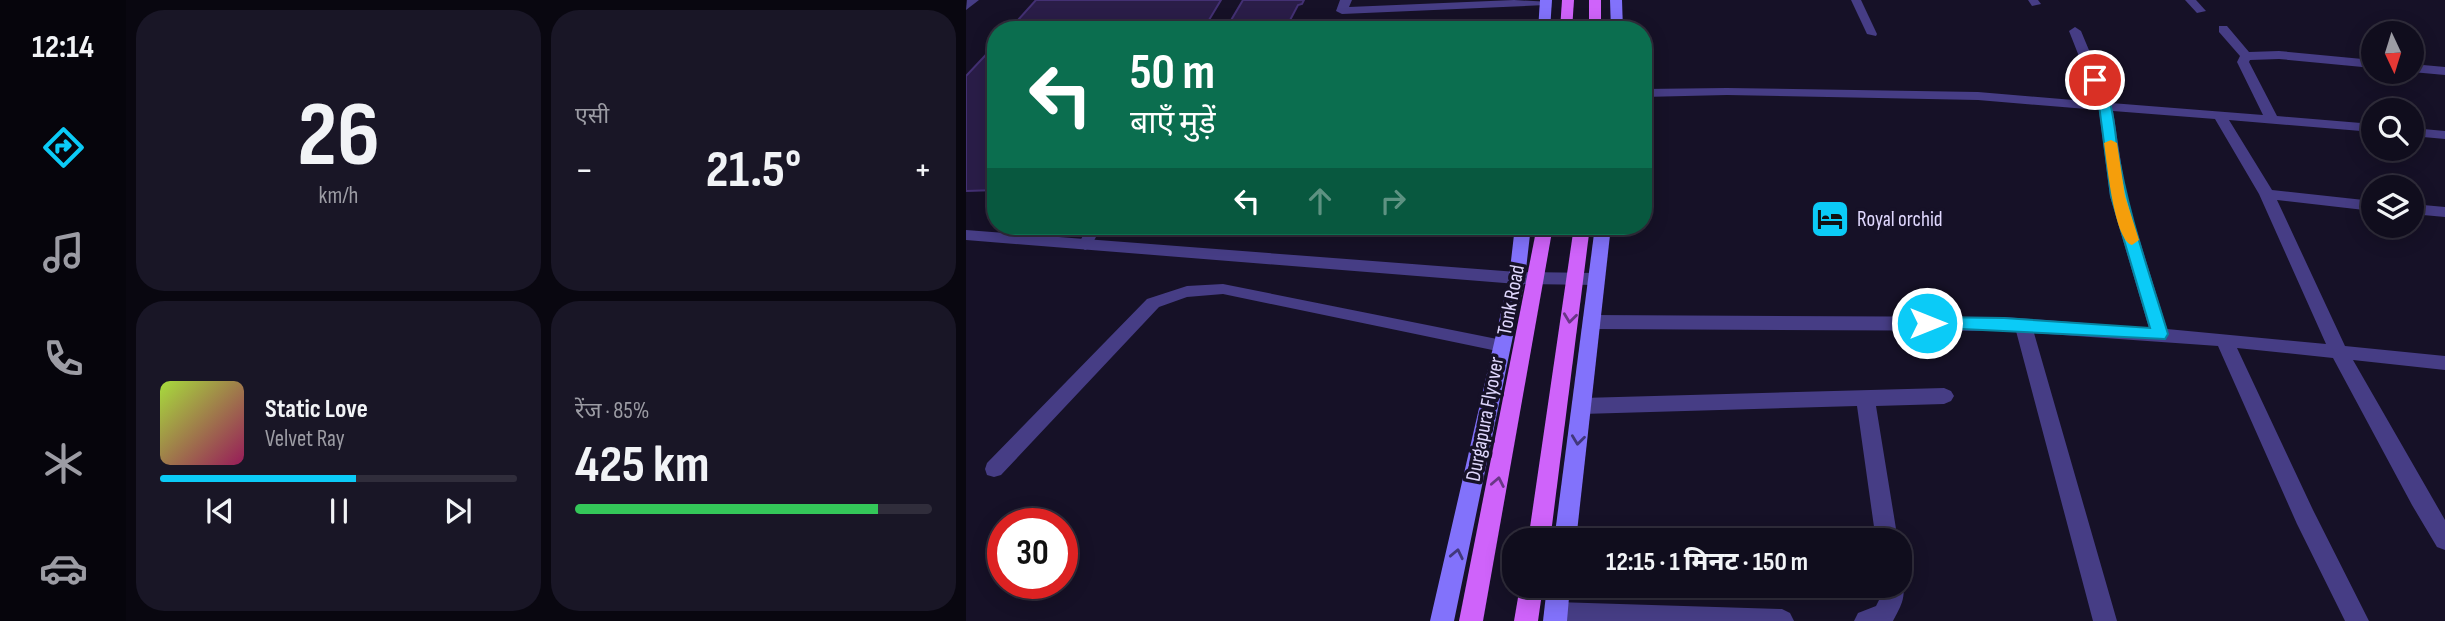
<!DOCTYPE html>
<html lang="hi">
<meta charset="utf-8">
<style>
body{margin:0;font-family:"Sofia Sans Condensed","Noto Sans Devanagari",sans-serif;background:#191626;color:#f1f3f6;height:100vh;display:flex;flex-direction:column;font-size:26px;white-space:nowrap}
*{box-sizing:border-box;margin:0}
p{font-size:23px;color:#9c9ca4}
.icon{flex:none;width:38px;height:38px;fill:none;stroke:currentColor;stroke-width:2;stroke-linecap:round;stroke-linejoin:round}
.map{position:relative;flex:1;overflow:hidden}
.sheet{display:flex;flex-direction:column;gap:10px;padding:10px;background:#090710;width:840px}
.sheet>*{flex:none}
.hud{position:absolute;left:21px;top:21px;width:665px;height:214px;border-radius:28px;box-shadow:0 4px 18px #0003,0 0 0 2px #302d3b;background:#0b6e4f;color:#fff;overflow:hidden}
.needle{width:46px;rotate:176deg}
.tools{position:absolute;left:1395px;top:21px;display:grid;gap:14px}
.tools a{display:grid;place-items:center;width:63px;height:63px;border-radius:50%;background:#100d1d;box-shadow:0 4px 18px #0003,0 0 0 2px #302d3b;font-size:35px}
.speed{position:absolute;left:21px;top:508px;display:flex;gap:14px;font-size:35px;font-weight:700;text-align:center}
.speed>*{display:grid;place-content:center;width:91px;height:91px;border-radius:50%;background:#100d1d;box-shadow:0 4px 18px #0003,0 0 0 2px #302d3b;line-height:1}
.speed .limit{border:10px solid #d22;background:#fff;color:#111}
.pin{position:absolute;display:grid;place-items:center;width:60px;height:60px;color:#fff;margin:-30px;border:4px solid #fff;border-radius:50%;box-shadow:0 2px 7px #0007}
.me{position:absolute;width:77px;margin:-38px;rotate:90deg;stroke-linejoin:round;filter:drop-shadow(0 0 5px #0008)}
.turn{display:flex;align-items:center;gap:24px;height:147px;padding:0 28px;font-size:32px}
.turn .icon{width:91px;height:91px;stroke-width:2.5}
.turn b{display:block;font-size:49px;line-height:60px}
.lanes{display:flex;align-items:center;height:66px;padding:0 28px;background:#0003;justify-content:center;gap:35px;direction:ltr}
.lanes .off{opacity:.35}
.big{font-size:52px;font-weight:700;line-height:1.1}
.sheet .card{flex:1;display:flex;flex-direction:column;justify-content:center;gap:10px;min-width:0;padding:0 24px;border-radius:28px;background:#191626}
.sheet .dial{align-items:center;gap:0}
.dial b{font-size:91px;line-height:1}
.song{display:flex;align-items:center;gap:21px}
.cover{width:84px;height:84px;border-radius:10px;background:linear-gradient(135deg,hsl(80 70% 55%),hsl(330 70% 35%))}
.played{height:7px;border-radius:4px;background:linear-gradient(90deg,#0bcbf7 55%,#302d3b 55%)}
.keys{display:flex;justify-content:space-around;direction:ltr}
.heat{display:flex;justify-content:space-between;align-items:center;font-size:38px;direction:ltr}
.charge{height:10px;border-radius:5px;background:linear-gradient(90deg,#34c759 85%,#302d3b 0)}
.sheet .tiles{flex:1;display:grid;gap:10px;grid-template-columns:repeat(2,1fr)}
.trip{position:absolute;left:536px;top:528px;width:410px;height:70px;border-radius:28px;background:#100d1d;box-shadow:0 4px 18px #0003,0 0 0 2px #302d3b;font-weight:700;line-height:70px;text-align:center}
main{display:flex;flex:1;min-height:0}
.tab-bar{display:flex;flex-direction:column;width:126px;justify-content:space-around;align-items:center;background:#06050c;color:#9c9ca4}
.tab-bar .icon{width:49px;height:49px}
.tab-bar .on{color:#0bcbf7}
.tab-bar b{font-size:32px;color:#f1f3f6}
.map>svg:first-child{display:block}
.building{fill:#2a1d48;stroke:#433073;stroke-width:2}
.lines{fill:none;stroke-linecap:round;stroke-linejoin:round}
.lane{fill:#463d85;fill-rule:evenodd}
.street{fill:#463d85;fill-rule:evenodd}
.secondary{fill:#8272fb;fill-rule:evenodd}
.primary{fill:#cf63fa;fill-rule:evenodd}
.oneway{stroke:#693686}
.oneway2{stroke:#41387c}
.route{fill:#0bcbf7;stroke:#0784a1;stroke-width:2}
.slow{fill:#f59e0b}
.labels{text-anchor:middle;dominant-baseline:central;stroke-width:7;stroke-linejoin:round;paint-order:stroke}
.poi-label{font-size:21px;fill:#e0d8fe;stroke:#161127;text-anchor:start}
.street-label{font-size:21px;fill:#e0d8fe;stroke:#161127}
</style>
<main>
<nav class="tab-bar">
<b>12:14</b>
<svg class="icon on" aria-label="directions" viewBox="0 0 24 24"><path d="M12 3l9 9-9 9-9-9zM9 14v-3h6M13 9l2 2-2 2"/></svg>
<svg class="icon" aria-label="music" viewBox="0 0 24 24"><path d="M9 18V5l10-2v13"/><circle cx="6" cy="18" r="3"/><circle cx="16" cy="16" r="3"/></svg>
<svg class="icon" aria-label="phone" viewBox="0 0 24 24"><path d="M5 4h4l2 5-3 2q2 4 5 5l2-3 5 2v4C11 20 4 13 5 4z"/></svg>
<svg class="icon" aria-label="climate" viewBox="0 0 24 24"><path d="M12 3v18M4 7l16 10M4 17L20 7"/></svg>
<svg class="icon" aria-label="car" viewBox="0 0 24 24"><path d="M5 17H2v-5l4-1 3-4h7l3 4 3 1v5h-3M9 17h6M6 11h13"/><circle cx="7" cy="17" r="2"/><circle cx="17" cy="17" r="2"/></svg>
</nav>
<section class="sheet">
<div class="tiles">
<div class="card dial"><b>26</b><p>km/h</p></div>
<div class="card"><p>एसी</p>
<div class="heat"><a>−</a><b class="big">21.5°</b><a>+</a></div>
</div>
<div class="card">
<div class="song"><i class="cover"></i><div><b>Static Love</b><p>Velvet Ray</p></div></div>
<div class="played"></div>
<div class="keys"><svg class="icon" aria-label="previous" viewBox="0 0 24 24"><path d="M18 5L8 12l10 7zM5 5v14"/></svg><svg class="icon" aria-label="pause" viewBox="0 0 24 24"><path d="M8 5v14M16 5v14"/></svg><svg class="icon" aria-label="next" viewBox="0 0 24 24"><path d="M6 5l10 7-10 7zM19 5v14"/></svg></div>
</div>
<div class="card"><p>रेंज · 85%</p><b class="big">425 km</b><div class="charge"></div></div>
</div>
</section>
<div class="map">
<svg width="1479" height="621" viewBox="0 0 1479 621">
<rect width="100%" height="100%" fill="#161127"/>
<g class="building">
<polygon points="70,0 255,0 237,30 43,30"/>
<polygon points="277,0 338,0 336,4 332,5 322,24 261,27"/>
<polygon points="30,44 30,190 0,191 0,76"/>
</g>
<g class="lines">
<g class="lane">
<polygon points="885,0 895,0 911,34 910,36 901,34"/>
<polygon points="1062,0 1072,0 1075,4 1066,6"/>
<polygon points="1219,0 1230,0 1240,11 1231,13"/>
<polygon points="122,226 136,226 124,248 119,250 112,245"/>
<polygon points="257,284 536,340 542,342 544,346 542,350 536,352 257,294 221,297 193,307 35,475 28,477 21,475 19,469 21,463 181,299 221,286"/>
</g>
<g class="street">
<polygon points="13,0 0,10 1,0"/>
<polygon points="374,0 386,0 383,7 548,0 586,2 580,5 376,14 370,11"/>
<path d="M1253 26H1261L1283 52 1313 51 1407 60V68L1313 59 1284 60 1283 62 1311 116 1407 124V132L1263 120 1306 190 1407 201V211L1311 200 1379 346 1479 356V370L1387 360 1479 520V550L1471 547 1446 505 1367 358 1271 348 1347 510 1403 621H1379L1331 524 1252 346 1068 333 1151 621H1127L1050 331 626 329 620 327 617 322 620 317 626 315 1038 317 1183 328 1144 196 1133 110 1012 100 761 95 677 97V89L761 88 1012 92 1131 102 1103 31 1109 27 1115 31 1145 103 1297 115 1271 62 1274 56 1253 32ZM1147 111 1249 119 1293 194 1360 344 1201 329 1160 196Z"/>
<polygon points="1446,64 1479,67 1479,75 1446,72"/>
<polygon points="1446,128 1479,131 1479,139 1446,136"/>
<polygon points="1446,204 1479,207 1479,217 1446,214"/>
<polygon points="0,230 551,272 631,273 639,279 631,285 551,284 0,240"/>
<polygon points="978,388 985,391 988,396 985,401 978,404 910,406 932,541 910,541 891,406 616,414 609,412 606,406 609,400 616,398"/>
<path d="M933 578C943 593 935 606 927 621H888L892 613 910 606 915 596V586H933Z"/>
<polygon points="590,602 816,609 824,613 828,621 581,621 578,614 582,606"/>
</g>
<g class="secondary">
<polygon points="574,0 586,0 584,30 572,30"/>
<polygon points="644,0 656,0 657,30 645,30"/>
<polygon points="549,226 565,226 559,278 488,621 464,621 543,278"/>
<polygon points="629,226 645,226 610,541 588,541"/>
<polygon points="581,586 604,586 601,621 577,621"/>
</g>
<g class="primary">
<polygon points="596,0 608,0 606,30 594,30"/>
<rect x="623" y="0" width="12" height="30"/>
<polygon points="571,226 587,226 517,621 493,621"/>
<polygon points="608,226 624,226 584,541 562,541"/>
<polygon points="554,586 577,586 572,621 548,621"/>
</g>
</g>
<defs><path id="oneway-chevron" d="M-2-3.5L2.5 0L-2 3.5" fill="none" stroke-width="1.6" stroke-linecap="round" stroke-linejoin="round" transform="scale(1.75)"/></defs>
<g class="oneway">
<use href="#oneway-chevron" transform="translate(604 318) rotate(97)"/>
<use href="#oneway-chevron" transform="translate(532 482) rotate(-79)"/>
</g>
<g class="oneway2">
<use href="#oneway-chevron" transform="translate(612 440) rotate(97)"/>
<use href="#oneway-chevron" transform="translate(491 554) rotate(-78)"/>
</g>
<path class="route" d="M1129 77C1145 83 1149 130 1151 146 1161 211 1183 272 1202 334L1199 339 955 327 952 323 961 317 1038 318 1184 328 1145 196 1133 105 1123 80Z"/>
<path class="slow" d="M1145 140 1151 143 1159 196 1173 240 1166 245C1148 240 1141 162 1138 143Z"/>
<defs>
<g id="hotel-square" transform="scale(2.0125)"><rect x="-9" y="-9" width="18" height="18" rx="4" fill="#0bcbf7" stroke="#161127"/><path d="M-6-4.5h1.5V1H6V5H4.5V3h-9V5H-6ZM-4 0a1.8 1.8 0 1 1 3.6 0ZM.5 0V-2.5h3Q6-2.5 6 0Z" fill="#111"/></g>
</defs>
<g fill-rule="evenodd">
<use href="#hotel-square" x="864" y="219"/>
</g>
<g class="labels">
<g class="poi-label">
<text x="891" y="219">Royal orchid</text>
</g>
<g class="street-label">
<text transform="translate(545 300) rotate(-79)">Tonk Road</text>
<text transform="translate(519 419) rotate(-79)">Durgapura Flyover</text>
</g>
</g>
</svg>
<div class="tools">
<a><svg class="needle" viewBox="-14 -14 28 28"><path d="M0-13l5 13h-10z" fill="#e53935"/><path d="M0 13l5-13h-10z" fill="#9c9ca4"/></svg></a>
<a><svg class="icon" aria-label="search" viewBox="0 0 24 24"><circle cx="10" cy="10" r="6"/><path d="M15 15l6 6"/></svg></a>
<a><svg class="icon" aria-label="layers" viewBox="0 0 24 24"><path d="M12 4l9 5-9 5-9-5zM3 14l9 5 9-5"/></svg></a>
</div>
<div class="speed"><div class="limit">30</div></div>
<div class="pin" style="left:1129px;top:80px;background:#d93025"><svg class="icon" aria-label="arrive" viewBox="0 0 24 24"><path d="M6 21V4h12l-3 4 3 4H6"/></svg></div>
<svg class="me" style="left:961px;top:323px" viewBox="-20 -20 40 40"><circle r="17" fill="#0bcbf7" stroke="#fff" stroke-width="3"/><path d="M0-11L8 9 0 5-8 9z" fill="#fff"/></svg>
<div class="trip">12:15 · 1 मिनट · 150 m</div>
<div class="hud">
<div class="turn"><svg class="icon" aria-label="left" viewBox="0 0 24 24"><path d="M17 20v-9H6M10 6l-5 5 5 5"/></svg><div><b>50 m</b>बाएँ मुड़ें</div></div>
<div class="lanes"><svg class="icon" aria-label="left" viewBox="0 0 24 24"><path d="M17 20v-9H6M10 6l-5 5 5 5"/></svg><svg class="icon off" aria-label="ahead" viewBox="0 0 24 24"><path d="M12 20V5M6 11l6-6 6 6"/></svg><svg class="icon off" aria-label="right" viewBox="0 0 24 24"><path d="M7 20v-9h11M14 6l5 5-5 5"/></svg></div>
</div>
</div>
</main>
